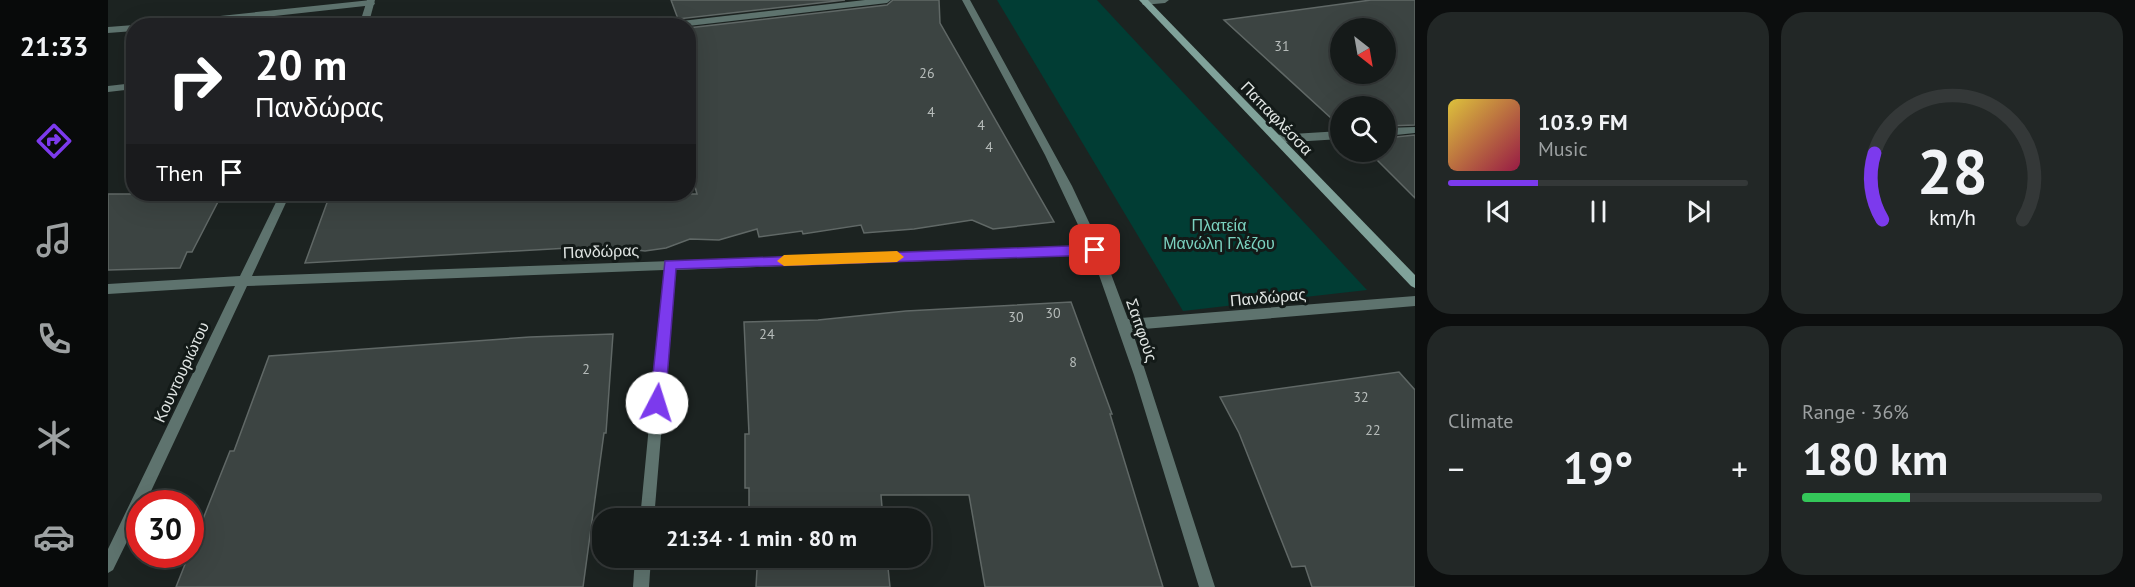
<!DOCTYPE html>
<meta charset="utf-8">
<style>
body{margin:0;font-family:"PT Sans",sans-serif;background:#222726;color:#f1f3f6;height:100vh;display:flex;flex-direction:column;font-size:22px;white-space:nowrap}
*{box-sizing:border-box;margin:0}
p{font-size:20px;color:#9da1a2}
.icon{flex:none;width:33px;height:33px;fill:none;stroke:currentColor;stroke-width:2;stroke-linecap:round;stroke-linejoin:round}
.map{position:relative;flex:1;overflow:hidden}
.drawer{display:flex;flex-direction:column;gap:12px;padding:12px;background:#0c0e0e;width:720px}
.drawer>*{flex:none}
.banner{position:absolute;left:18px;top:18px;width:570px;height:183px;border-radius:24px;box-shadow:0 6px 24px #0002,0 0 0 2px #343838;background:#202124;color:#fff;overflow:hidden}
.needle{width:39px;rotate:149deg}
.tools{position:absolute;left:1222px;top:18px;display:grid;gap:12px}
.tools a{display:grid;place-items:center;width:66px;height:66px;border-radius:50%;background:#151a19;box-shadow:0 6px 24px #0002,0 0 0 2px #343838;font-size:30px}
.speed{position:absolute;left:18px;top:490px;display:flex;gap:12px;font-size:30px;font-weight:700;text-align:center}
.speed>*{display:grid;place-content:center;width:78px;height:78px;border-radius:50%;background:#151a19;box-shadow:0 6px 24px #0002,0 0 0 2px #343838;line-height:1}
.speed .limit{border:9px solid #d22;background:#fff;color:#111}
.pin{position:absolute;display:grid;place-items:center;width:51px;height:51px;color:#fff;margin:-26px;border-radius:12px;box-shadow:0 3px 9px #0006}
.me{position:absolute;width:66px;margin:-33px;rotate:5deg;stroke-linejoin:round;filter:drop-shadow(0 0 4px #0008)}
.turn{display:flex;align-items:center;gap:21px;height:126px;padding:0 30px;font-size:27px}
.turn .icon{width:78px;height:78px;stroke-width:2.5}
.turn b{display:block;font-size:42px;line-height:51px}
.then{display:flex;align-items:center;height:57px;padding:0 30px;background:#0003;gap:12px;font-size:22px}
.big{font-size:45px;font-weight:700;line-height:1.1}
.drawer .tile{flex:1;display:flex;flex-direction:column;justify-content:center;gap:9px;min-width:0;padding:0 21px;border-radius:24px;background:#222726}
.drawer .dial{align-items:center;gap:0}
.dial svg{height:156px;overflow:visible;fill:none;stroke:#343838;stroke-width:7;stroke-linecap:round;text-anchor:middle}
.dial text{fill:#f1f3f6;stroke:none}
.song{display:flex;align-items:center;gap:18px}
.cover{width:72px;height:72px;border-radius:9px;background:linear-gradient(135deg,hsl(50 70% 55%),hsl(340 70% 35%))}
.played{height:6px;border-radius:3px;background:linear-gradient(90deg,#7c3aed 30%,#343838 30%)}
.keys{display:flex;justify-content:space-around;direction:ltr}
.heat{display:flex;justify-content:space-between;align-items:center;font-size:33px;direction:ltr}
.charge{height:9px;border-radius:4px;background:linear-gradient(90deg,#34c759 36%,#343838 0)}
.drawer .tiles{flex:1;display:grid;gap:12px;grid-template-columns:repeat(2,1fr)}
.trip{position:absolute;left:484px;top:508px;width:339px;height:60px;border-radius:24px;background:#151a19;box-shadow:0 6px 24px #0002,0 0 0 2px #343838;font-weight:700;line-height:60px;text-align:center}
main{display:flex;flex:1;min-height:0}
.tabs{display:flex;flex-direction:column;width:108px;justify-content:space-around;align-items:center;background:#080a0a;color:#9da1a2}
.tabs .icon{width:42px;height:42px}
.tabs .current{color:#7c3aed}
.tabs b{font-size:27px;color:#f1f3f6}
.map>svg:first-child{display:block}
.green{fill:#013d34}
.building{fill:#3c4442;stroke:#606866;stroke-width:1.5;fill-rule:evenodd}
.lines{fill:none;stroke-linecap:round;stroke-linejoin:round}
.lane{fill:#5e736e;fill-rule:evenodd}
.street{fill:#5e736e;fill-rule:evenodd}
.secondary{fill:#80a29a;fill-rule:evenodd}
.route{fill:#7c3aed;stroke:#51269a;stroke-width:1.5}
.slow{fill:#f59e0b}
.labels{text-anchor:middle;dominant-baseline:central;stroke-width:6;stroke-linejoin:round;paint-order:stroke}
.number-label{font-size:14px;fill:#b7bdbb}
.street-label{font-size:16px;fill:#e0e5e3;stroke:#131a18}
.park-label{font-size:16px;fill:#7bd2c0;stroke:#131a18}
</style>
<main>
<nav class="tabs">
<b>21:33</b>
<svg class="icon current" aria-label="directions" viewBox="0 0 24 24"><path d="M12 3l9 9-9 9-9-9zM9 14v-3h6M13 9l2 2-2 2"/></svg>
<svg class="icon" aria-label="music" viewBox="0 0 24 24"><path d="M9 18V5l10-2v13"/><circle cx="6" cy="18" r="3"/><circle cx="16" cy="16" r="3"/></svg>
<svg class="icon" aria-label="phone" viewBox="0 0 24 24"><path d="M5 4h4l2 5-3 2q2 4 5 5l2-3 5 2v4C11 20 4 13 5 4z"/></svg>
<svg class="icon" aria-label="climate" viewBox="0 0 24 24"><path d="M12 3v18M4 7l16 10M4 17L20 7"/></svg>
<svg class="icon" aria-label="car" viewBox="0 0 24 24"><path d="M5 17H2v-5l4-1 3-4h7l3 4 3 1v5h-3M9 17h6M6 11h13"/><circle cx="7" cy="17" r="2"/><circle cx="17" cy="17" r="2"/></svg>
</nav>
<div class="map">
<svg width="1307" height="587" viewBox="0 0 1307 587">
<rect width="100%" height="100%" fill="#1c2321"/>
<polygon class="green" points="889,0 989,0 1259,290 1075,311"/>
<g class="building">
<polygon points="563,0 737,0 570,19"/>
<polygon points="785,0 831,0 832,23 946,222 885,229 864,220 806,229 756,233 753,225 695,234 694,231 651,237 649,229 611,240 582,239 558,248 537,251 496,246 197,263 220,200 237,198 239,194 589,194 580,162 580,28 779,5"/>
<path d="M1263 0H1307V125L1278 126V106H1233V124L1227 118H1223L1116 20ZM1233 28H1278V74H1233Z"/>
<polygon points="1307,135 1307,198 1261,152 1278,152 1278,138"/>
<polygon points="0,194 114,194 84,252 79,252 72,268 0,270"/>
<polygon points="963,302 1004,414 1002,414 1055,587 877,587 861,495 773,495 775,519 641,519 641,488 637,488 637,434 641,434 636,322 710,320 798,311"/>
<polygon points="505,334 498,433 496,433 475,587 68,587 122,451 126,451 161,356 422,337"/>
<polygon points="1291,372 1307,390 1307,587 1204,587 1197,566 1184,567 1131,433 1112,397"/>
<polygon points="641,558 779,558 782,587 648,587 649,569 641,569"/>
</g>
<g class="lines">
<g class="lane">
<polygon points="263,0 267,3 266,5 75,26 41,26 45,23"/>
<polygon points="26,25 26,31 0,33 0,27"/>
</g>
<g class="street">
<polygon points="259,0 267,0 260,26 251,26"/>
<polygon points="757,0 783,0 779,3 580,26 552,26 556,23"/>
<polygon points="854,0 862,0 964,186 994,250 1020,319 1307,296 1307,306 1024,330 1107,587 1091,587 1026,375 984,255 567,270 546,519 532,519 556,270 139,286 37,504 32,504 32,515 5,570 0,573 0,549 127,286 0,294 0,284 132,276 172,194 182,194 144,276 980,246 937,155"/>
<polygon points="1038,0 1061,0 1057,3 1035,5 1034,3"/>
<polygon points="26,83 26,89 0,92 0,86"/>
<polygon points="1307,127 1307,133 1278,136 1278,128"/>
<polygon points="1233,131 1233,139 1168,143 1163,139 1168,135"/>
<polygon points="527,558 543,558 541,587 525,587"/>
</g>
<polygon class="secondary" points="1031,0 1040,0 1307,275 1307,288 1303,286"/>
</g>
<polygon class="route" points="987,245 994,250 987,255 568,269 557,403 555,408 549,410 544,408 542,403 557,261"/>
<polygon class="slow" points="789,251 796,257 789,262 676,266 669,261 676,255"/>
<g class="labels">
<g class="number-label">
<text x="1174" y="46">31</text>
<text x="819" y="73">26</text>
<text x="823" y="112">4</text>
<text x="873" y="125">4</text>
<text x="881" y="147">4</text>
<text x="945" y="313">30</text>
<text x="908" y="317">30</text>
<text x="659" y="334">24</text>
<text x="965" y="362">8</text>
<text x="478" y="369">2</text>
<text x="1253" y="397">32</text>
<text x="1265" y="430">22</text>
</g>
<g class="street-label">
<text transform="translate(1169 118) rotate(46)">Παπαφλέσσα</text>
<text transform="translate(493 251) rotate(-2)">Πανδώρας</text>
<text transform="translate(1160 297) rotate(-5)">Πανδώρας</text>
<text transform="translate(1034 330) rotate(71)">Σαπφούς</text>
<text transform="translate(73 372) rotate(-65)">Κουντουριώτου</text>
</g>
<g class="park-label">
<text x="1111" y="225">Πλατεία<tspan x="1111" dy="18">Μανώλη Γλέζου</tspan></text>
</g>
</g>
</svg>
<div class="tools">
<a><svg class="needle" viewBox="-14 -14 28 28"><path d="M0-13l5 13h-10z" fill="#e53935"/><path d="M0 13l5-13h-10z" fill="#9da1a2"/></svg></a>
<a><svg class="icon" aria-label="search" viewBox="0 0 24 24"><circle cx="10" cy="10" r="6"/><path d="M15 15l6 6"/></svg></a>
</div>
<div class="speed"><div class="limit">30</div></div>
<div class="pin" style="left:987px;top:250px;background:#d93025"><svg class="icon" aria-label="arrive" viewBox="0 0 24 24"><path d="M6 21V4h12l-3 4 3 4H6"/></svg></div>
<svg class="me" style="left:549px;top:403px" viewBox="-20 -20 40 40"><circle r="19" fill="#fff"/><path d="M0-13L10 11 0 6-10 11z" fill="#7c3aed"/></svg>
<div class="trip">21:34 · 1 min · 80 m</div>
<div class="banner">
<div class="turn"><svg class="icon" aria-label="right" viewBox="0 0 24 24"><path d="M7 20v-9h11M14 6l5 5-5 5"/></svg><div><b>20 m</b>Πανδώρας</div></div>
<div class="then">Then<svg class="icon" aria-label="arrive" viewBox="0 0 24 24"><path d="M6 21V4h12l-3 4 3 4H6"/></svg></div>
</div>
</div>
<section class="drawer">
<div class="tiles">
<div class="tile">
<div class="song"><i class="cover"></i><div><b>103.9 FM</b><p>Music</p></div></div>
<div class="played"></div>
<div class="keys"><svg class="icon" aria-label="previous" viewBox="0 0 24 24"><path d="M18 5L8 12l10 7zM5 5v14"/></svg><svg class="icon" aria-label="pause" viewBox="0 0 24 24"><path d="M8 5v14M16 5v14"/></svg><svg class="icon" aria-label="next" viewBox="0 0 24 24"><path d="M6 5l10 7-10 7zM19 5v14"/></svg></div>
</div>
<div class="tile dial"><svg viewBox="0 0 100 80">
<path d="M14 69A42 42 0 1 1 86 69"/>
<path d="M14 69A42 42 0 0 1 10 35" stroke="#7c3aed"/>
<text x="50" y="56" font-size="32" font-weight="700">28</text>
<text x="50" y="72" font-size="11">km/h</text>
</svg></div>
<div class="tile"><p>Climate</p>
<div class="heat"><a>−</a><b class="big">19°</b><a>+</a></div>
</div>
<div class="tile"><p>Range · 36%</p><b class="big">180 km</b><div class="charge"></div></div>
</div>
</section>
</main>
